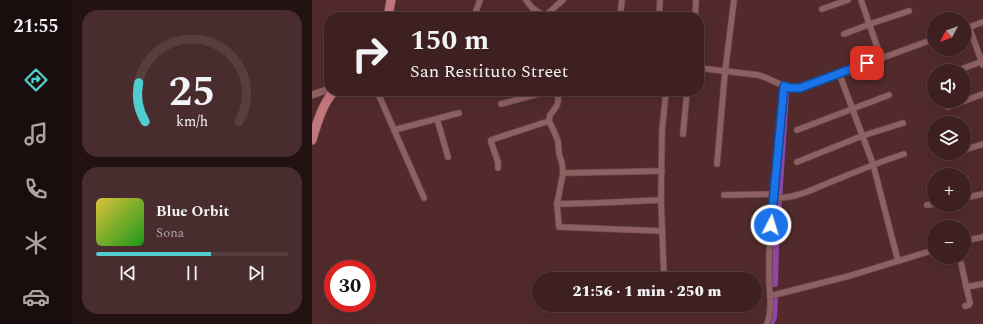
<!DOCTYPE html>
<meta charset="utf-8">
<style>
body{margin:0;font-family:Spectral,serif;background:#492d2e;color:#f1f3f6;height:100vh;display:flex;flex-direction:column;font-size:15px;white-space:nowrap}
*{box-sizing:border-box;margin:0}
p{font-size:13px;color:#ada3a5}
.icon{flex:none;width:22px;height:22px;fill:none;stroke:currentColor;stroke-width:2;stroke-linecap:round;stroke-linejoin:round}
.map{position:relative;flex:1;overflow:hidden}
.panel{display:flex;flex-direction:column;gap:10px;padding:10px;background:#221212;width:240px}
.panel>*{flex:none}
.banner{position:absolute;left:12px;top:12px;width:380px;height:84px;border-radius:16px;box-shadow:0 4px 16px #0002,0 0 0 1px #573e3f;background:#3e2021;color:#f1f3f6;overflow:hidden}
.needle{width:26px;rotate:229deg}
.buttons{position:absolute;left:615px;top:12px;display:grid;gap:8px}
.buttons a{display:grid;place-items:center;width:44px;height:44px;border-radius:50%;background:#3e2021;box-shadow:0 4px 16px #0002,0 0 0 1px #573e3f;font-size:20px}
.speed{position:absolute;left:12px;top:260px;display:flex;gap:8px;font-size:20px;font-weight:700;text-align:center}
.speed>*{display:grid;place-content:center;width:52px;height:52px;border-radius:50%;background:#3e2021;box-shadow:0 4px 16px #0002,0 0 0 1px #573e3f;line-height:1}
.speed .limit{border:6px solid #d22;background:#fff;color:#111}
.pin{position:absolute;display:grid;place-items:center;width:34px;height:34px;color:#fff;margin:-17px;border-radius:8px;box-shadow:0 2px 6px #0006}
.me{position:absolute;width:44px;margin:-22px;rotate:5deg;stroke-linejoin:round;filter:drop-shadow(0 0 3px #0008)}
.turn{display:flex;align-items:center;gap:14px;height:84px;padding:0 20px;font-size:18px}
.turn .icon{width:52px;height:52px;stroke-width:2.5}
.turn b{display:block;font-size:28px;line-height:34px}
.panel .card{flex:1;display:flex;flex-direction:column;justify-content:center;gap:6px;min-width:0;padding:0 14px;border-radius:16px;background:#492d2e}
.panel .dial{align-items:center;gap:0}
.dial svg{height:104px;overflow:visible;fill:none;stroke:#573e3f;stroke-width:7;stroke-linecap:round;text-anchor:middle}
.dial text{fill:#f1f3f6;stroke:none}
.song{display:flex;align-items:center;gap:12px}
.cover{width:48px;height:48px;border-radius:6px;background:linear-gradient(135deg,hsl(50 70% 55%),hsl(120 70% 35%))}
.played{height:4px;border-radius:2px;background:linear-gradient(90deg,#52cdce 60%,#573e3f 60%)}
.keys{display:flex;justify-content:space-around;direction:ltr}
.trip{position:absolute;left:220px;top:272px;width:230px;height:40px;border-radius:20px;background:#3e2021;box-shadow:0 4px 16px #0002,0 0 0 1px #573e3f;font-weight:800;line-height:40px;text-align:center}
main{display:flex;flex:1;min-height:0}
.dock{display:flex;flex-direction:column;width:72px;justify-content:space-around;align-items:center;background:#190d0d;color:#ada3a5}
.dock .icon{width:28px;height:28px}
.dock .on{color:#52cdce}
.dock b{font-size:18px;color:#f1f3f6}
.map>svg:first-child{display:block}
.lines{fill:none;stroke-linecap:round;stroke-linejoin:round}
.canal{stroke:#8e47a8;stroke-width:6}
.minor-casing{stroke:#6a474a;stroke-width:7}
.tertiary-casing{stroke:#6a474a;stroke-width:8}
.primary-casing{stroke:#6a474a;stroke-width:10}
.minor{stroke:#8e6062;stroke-width:5.5}
.tertiary{stroke:#8e6062;stroke-width:7}
.primary{stroke:#c2777c;stroke-width:9}
.route-casing{stroke:#114b97;stroke-width:10}
.route{stroke:#1a73e8;stroke-width:7}
</style>
<main>
<nav class="dock">
<b>21:55</b>
<svg class="icon on" aria-label="directions" viewBox="0 0 24 24"><path d="M12 3l9 9-9 9-9-9zM9 14v-3h6M13 9l2 2-2 2"/></svg>
<svg class="icon" aria-label="music" viewBox="0 0 24 24"><path d="M9 18V5l10-2v13"/><circle cx="6" cy="18" r="3"/><circle cx="16" cy="16" r="3"/></svg>
<svg class="icon" aria-label="phone" viewBox="0 0 24 24"><path d="M5 4h4l2 5-3 2q2 4 5 5l2-3 5 2v4C11 20 4 13 5 4z"/></svg>
<svg class="icon" aria-label="climate" viewBox="0 0 24 24"><path d="M12 3v18M4 7l16 10M4 17L20 7"/></svg>
<svg class="icon" aria-label="car" viewBox="0 0 24 24"><path d="M5 17H2v-5l4-1 3-4h7l3 4 3 1v5h-3M9 17h6M6 11h13"/><circle cx="7" cy="17" r="2"/><circle cx="17" cy="17" r="2"/></svg>
</nav>
<section class="panel">
<div class="card dial"><svg viewBox="0 0 100 80">
<path d="M14 69A42 42 0 1 1 86 69"/>
<path d="M14 69A42 42 0 0 1 9 39" stroke="#52cdce"/>
<text x="50" y="56" font-size="32" font-weight="700">25</text>
<text x="50" y="72" font-size="11">km/h</text>
</svg></div>
<div class="card">
<div class="song"><i class="cover"></i><div><b>Blue Orbit</b><p>Sona</p></div></div>
<div class="played"></div>
<div class="keys"><svg class="icon" aria-label="previous" viewBox="0 0 24 24"><path d="M18 5L8 12l10 7zM5 5v14"/></svg><svg class="icon" aria-label="pause" viewBox="0 0 24 24"><path d="M8 5v14M16 5v14"/></svg><svg class="icon" aria-label="next" viewBox="0 0 24 24"><path d="M6 5l10 7-10 7zM19 5v14"/></svg></div>
</div>
</section>
<div class="map">
<svg width="671" height="324" viewBox="0 0 671 324">
<rect width="100%" height="100%" fill="#522a2c"/>
<g class="lines">
<g class="canal">
<polyline points="463,284 464,245 474,94"/>
<polyline points="459,324 462,317 463,296"/>
</g>
<g class="minor-casing">
<g id="minor">
<path d="M214 0C217 5 221 9 226 12 229 14 232 15 235 17"/>
<polyline points="549,0 569,58"/>
<polyline points="510,9 536,0"/>
<polyline points="234,15 251,0"/>
<polyline points="162,17 168,0"/>
<polyline points="308,17 310,0"/>
<polyline points="347,17 348,0"/>
<polyline points="383,17 384,0"/>
<polyline points="657,27 671,65"/>
<polyline points="652,29 671,22"/>
<polyline points="532,34 558,24 597,11"/>
<path d="M387 68 446 75C461 79 471 89 488 88L622 39"/>
<polyline points="644,71 671,61"/>
<polyline points="527,73 561,164 586,261"/>
<polyline points="65,91 112,198"/>
<polyline points="189,104 237,91"/>
<polyline points="636,107 671,94"/>
<polyline points="125,119 136,157"/>
<polyline points="237,121 241,129 246,141 247,154 250,163 251,173 245,204 247,227 350,231"/>
<polyline points="82,130 147,113"/>
<polyline points="485,130 577,95"/>
<polyline points="371,134 375,91"/>
<polyline points="652,150 671,144"/>
<polyline points="633,157 644,153"/>
<polyline points="485,162 550,136 591,123"/>
<polyline points="405,164 413,72 422,0"/>
<path d="M186 168V162L179 142V140L182 139 237 121 238 115C245 106 248 104 245 91"/>
<polyline points="251,173 350,171"/>
<polyline points="412,195 462,194"/>
<path d="M462 198C485 199 505 187 526 179 548 170 570 161 592 154"/>
<polyline points="652,198 671,194"/>
<polyline points="245,204 283,203 349,200"/>
<polyline points="615,205 622,204"/>
<polyline points="652,241 671,237"/>
<polyline points="649,263 658,303 657,305 653,306"/>
<polyline points="351,279 352,277 349,200 350,131 354,91"/>
<polyline points="654,287 671,284"/>
<polyline points="458,296 537,276 622,250"/>
<path d="M455 324C461 309 457 292 457 277 457 264 457 251 458 238L472 86"/>
</g>
</g>
<g class="tertiary-casing">
<polyline id="tertiary" points="0,95 17,89"/>
</g>
<g class="primary-casing">
<g id="primary">
<polyline points="76,17 79,0"/>
<path d="M0 140C5 123 10 105 22 91"/>
</g>
</g>
<use href="#minor" class="minor"/>
<use href="#tertiary" class="tertiary"/>
<use href="#primary" class="primary"/>
</g>
<g class="lines">
<g class="route-casing">
<polyline id="route" points="459,225 472,86 478,88 488,88 555,63"/>
</g>
<use href="#route" class="route"/>
</g>
</svg>
<div class="buttons">
<a><svg class="needle" viewBox="-14 -14 28 28"><path d="M0-13l5 13h-10z" fill="#e53935"/><path d="M0 13l5-13h-10z" fill="#ada3a5"/></svg></a>
<a><svg class="icon" aria-label="sound" viewBox="0 0 24 24"><path d="M4 9h4l5-4v14l-5-4H4zM17 9q2 3 0 6"/></svg></a>
<a><svg class="icon" aria-label="layers" viewBox="0 0 24 24"><path d="M12 4l9 5-9 5-9-5zM3 14l9 5 9-5"/></svg></a>
<a>+</a>
<a>−</a>
</div>
<div class="speed"><div class="limit">30</div></div>
<div class="pin" style="left:555px;top:63px;background:#d93025"><svg class="icon" aria-label="arrive" viewBox="0 0 24 24"><path d="M6 21V4h12l-3 4 3 4H6"/></svg></div>
<svg class="me" style="left:459px;top:225px" viewBox="-20 -20 40 40"><circle r="17" fill="#1a73e8" stroke="#fff" stroke-width="3"/><path d="M0-11L8 9 0 5-8 9z" fill="#fff"/></svg>
<div class="trip">21:56 · 1 min · 250 m</div>
<div class="banner">
<div class="turn"><svg class="icon" aria-label="right" viewBox="0 0 24 24"><path d="M7 20v-9h11M14 6l5 5-5 5"/></svg><div><b>150 m</b>San Restituto Street</div></div>
</div>
</div>
</main>
